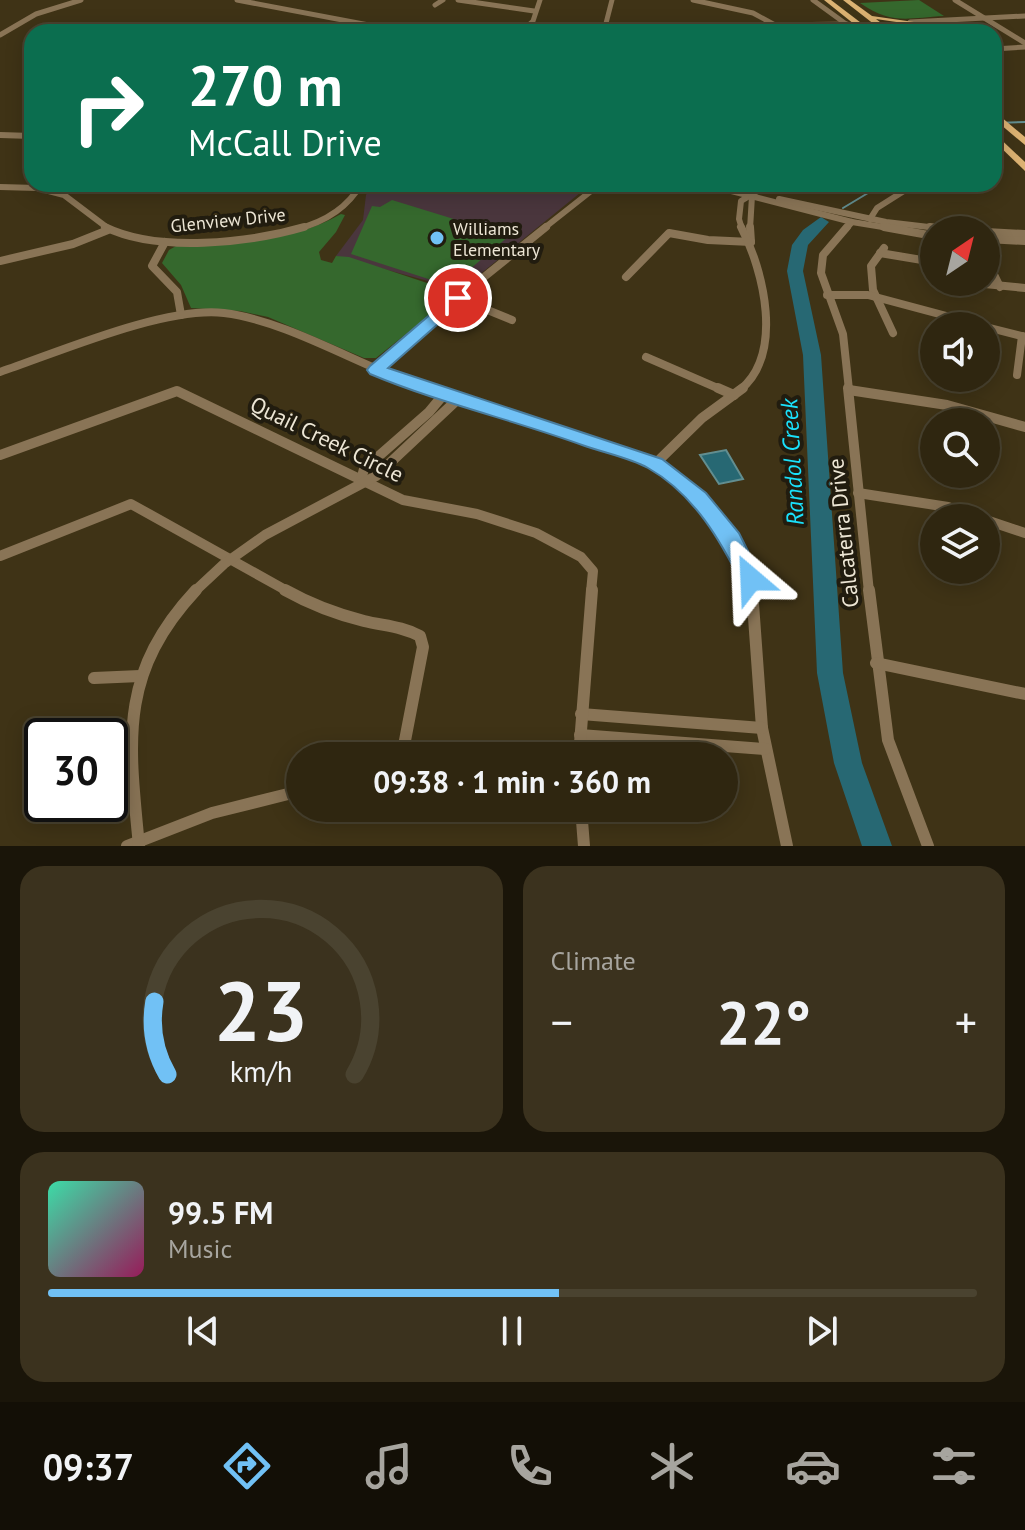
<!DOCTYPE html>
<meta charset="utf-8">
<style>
body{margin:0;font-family:"PT Sans",sans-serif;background:#3b321e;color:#f1f3f6;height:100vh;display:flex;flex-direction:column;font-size:30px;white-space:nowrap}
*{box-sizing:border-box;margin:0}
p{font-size:26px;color:#a7a59f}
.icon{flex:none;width:44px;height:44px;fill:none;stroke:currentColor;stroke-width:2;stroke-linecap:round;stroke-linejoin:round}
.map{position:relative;height:846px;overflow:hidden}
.panel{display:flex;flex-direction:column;gap:20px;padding:20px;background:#1a1509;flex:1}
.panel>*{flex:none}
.top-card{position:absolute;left:24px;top:24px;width:978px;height:168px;border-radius:24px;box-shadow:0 4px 20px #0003,0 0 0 2px #4a4330;background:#0b6e4f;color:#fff;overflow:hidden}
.needle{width:52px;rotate:35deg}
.buttons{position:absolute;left:920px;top:216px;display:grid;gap:16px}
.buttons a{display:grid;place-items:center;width:80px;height:80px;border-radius:50%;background:#2f2610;box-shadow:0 4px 20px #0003,0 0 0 2px #4a4330;font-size:40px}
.speed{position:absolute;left:24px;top:718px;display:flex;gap:16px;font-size:40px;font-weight:700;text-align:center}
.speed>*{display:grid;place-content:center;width:104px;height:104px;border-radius:50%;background:#2f2610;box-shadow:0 4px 20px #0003,0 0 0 2px #4a4330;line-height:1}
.speed .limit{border:4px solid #111;border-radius:12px;background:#fff;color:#111}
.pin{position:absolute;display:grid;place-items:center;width:68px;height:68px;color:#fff;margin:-34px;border:4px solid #fff;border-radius:50%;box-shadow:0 2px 8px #0007}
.me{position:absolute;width:88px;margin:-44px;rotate:334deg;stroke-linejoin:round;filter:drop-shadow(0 0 6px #0008)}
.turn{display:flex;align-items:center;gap:28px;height:168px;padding:0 32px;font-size:36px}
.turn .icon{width:104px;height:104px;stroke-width:2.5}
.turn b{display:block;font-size:56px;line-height:68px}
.big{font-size:60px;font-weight:700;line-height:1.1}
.panel .tile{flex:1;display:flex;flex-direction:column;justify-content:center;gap:12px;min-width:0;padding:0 28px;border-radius:24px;background:#3b321e}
.panel .dial{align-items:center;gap:0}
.dial svg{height:208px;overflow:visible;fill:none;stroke:#4a4330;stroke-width:7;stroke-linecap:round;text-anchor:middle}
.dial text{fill:#f1f3f6;stroke:none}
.song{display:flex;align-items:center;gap:24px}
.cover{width:96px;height:96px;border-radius:12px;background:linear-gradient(135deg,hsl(160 70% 55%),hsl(330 70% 35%))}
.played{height:8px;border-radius:4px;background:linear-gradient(90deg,#71c1f5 55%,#4a4330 55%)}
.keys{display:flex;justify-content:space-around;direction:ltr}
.heat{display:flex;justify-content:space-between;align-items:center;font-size:44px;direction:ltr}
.panel .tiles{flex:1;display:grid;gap:20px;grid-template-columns:1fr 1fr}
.tile:last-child{grid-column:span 2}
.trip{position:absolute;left:286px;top:742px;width:452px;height:80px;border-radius:40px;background:#2f2610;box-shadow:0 4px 20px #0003,0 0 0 2px #4a4330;font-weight:700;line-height:80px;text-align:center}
.dock{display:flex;height:128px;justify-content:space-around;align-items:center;background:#130f06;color:#a7a59f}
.dock .icon{width:56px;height:56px}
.dock .on{color:#71c1f5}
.dock b{font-size:36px;color:#f1f3f6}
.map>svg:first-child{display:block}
.education{fill:#4a363d}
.green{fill:#35682d}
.water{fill:#276873;stroke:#628e90;stroke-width:2}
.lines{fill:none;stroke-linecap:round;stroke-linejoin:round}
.stream{stroke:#628e90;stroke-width:2}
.river{fill:#276873;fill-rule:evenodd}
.minor-far4{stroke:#897456;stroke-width:5}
.minor-far3{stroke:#897456;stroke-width:6}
.minor-far2{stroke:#897456;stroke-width:8}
.minor-far1{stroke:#897456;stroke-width:10}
.minor{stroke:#897456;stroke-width:12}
.primary{fill:#dcb272;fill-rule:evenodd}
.route{fill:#71c1f5;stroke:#497d9f;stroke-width:2}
.poi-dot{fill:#71c1f5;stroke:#211c0f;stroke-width:3}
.labels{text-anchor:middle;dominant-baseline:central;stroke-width:8;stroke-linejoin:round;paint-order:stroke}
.far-street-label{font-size:18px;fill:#ede6d5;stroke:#211c0f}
.far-poi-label{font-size:18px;fill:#ede6d5;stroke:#211c0f;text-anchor:start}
.street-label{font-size:22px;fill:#ede6d5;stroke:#211c0f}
.water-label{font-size:24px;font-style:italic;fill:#1ae1fb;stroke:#211c0f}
</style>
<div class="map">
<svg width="1025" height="846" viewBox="0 0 1025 846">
<rect width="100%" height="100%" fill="#3f3316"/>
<polygon class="education" points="372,184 591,184 457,293 428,281 336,256 363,220 366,195"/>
<g class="green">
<path d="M919 0 944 16C907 18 892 25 860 3Z"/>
<polygon points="392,200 509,236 450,286 351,254 372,206 380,207"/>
<path d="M341 214 345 215 336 232 319 252 321 260 332 263 336 256 349 257 457 293 376 358H364L268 317 240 311 191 308 181 285 162 263 169 250 176 246C233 243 290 243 341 214Z"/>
</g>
<polygon class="water" points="726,450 743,479 719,484 700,455"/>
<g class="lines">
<g class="stream">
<polyline points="994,123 1025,122"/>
<polyline points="843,208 883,184"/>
</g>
<polygon class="river" points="821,217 829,222 808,245 803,271 821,355 843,673 862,763 892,846 862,846 834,763 817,673 803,355 787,271 792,245 803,230"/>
<g class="minor-far4">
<polyline points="237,0 374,26 385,32"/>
<polyline points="458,0 534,11"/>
<polyline points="693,0 753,13 775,25 847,24"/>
<polyline points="813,0 857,32"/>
<polyline points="955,0 1025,43"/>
<polyline points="435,5 443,0"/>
<polyline points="910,22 1025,16"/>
<polyline points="606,27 643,32"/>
<polyline points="604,31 612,0"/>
<polyline points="521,32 533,21 540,0"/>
<polyline points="0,35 36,14 81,0"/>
<polyline points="994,49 1025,47"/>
</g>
<g class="minor-far3">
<polyline points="0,135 32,136"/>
<polyline points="704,184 852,222 895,229"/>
<polyline points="0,187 37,188 64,195 109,229"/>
<polyline points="779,199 886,222 946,229"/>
<polyline points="870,219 877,208 915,184"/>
<path d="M297 229C324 222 347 209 361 184"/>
<polyline points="543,229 600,184"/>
<polyline points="742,229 739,219 741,201 769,184"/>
<polyline points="750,229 752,196"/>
<polyline points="846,229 852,222"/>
</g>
<g class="minor-far2">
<path d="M105 227C158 253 249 243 304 227"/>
<polyline points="750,227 751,242"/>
<polyline points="847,227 823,255 821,273 843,334 849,390"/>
<polyline points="884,227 934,236"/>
<polyline points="930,227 951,230"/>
<polyline points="986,232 1025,234"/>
<polyline points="986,239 1025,241"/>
<polyline points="165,242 152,266 177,292 181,315"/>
<polyline points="884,248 871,266 873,290 893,333"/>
<polyline points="880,253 934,262"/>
<polyline points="986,258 1000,287"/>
<polyline points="0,261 73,244 108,230"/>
<polyline points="626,277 669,233 708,240 751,242"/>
<polyline points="964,282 1025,288"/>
<polyline points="827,295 868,295 984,326"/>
<polyline points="458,298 512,320"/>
<polyline points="986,327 1025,337"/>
<polyline points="646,357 722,390"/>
<polyline points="376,370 458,298 546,227"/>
<path d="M0 372C59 352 165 306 224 313 290 321 366 370 431 390"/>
<polyline points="1017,375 1022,336"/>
<path d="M740 390C784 354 764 271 741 227"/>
</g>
<g class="minor-far1">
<path d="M424 388C483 406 541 423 599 444 617 450 639 455 656 465 698 489 748 542 752 592"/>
<polyline points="718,388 734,395"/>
<polyline points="848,388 869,592"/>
<polyline points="849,390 947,405 1025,427"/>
<polyline points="0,455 177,391 403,500 477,514 536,533 581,557 593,571 591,592"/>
<polyline points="655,464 702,418 743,388"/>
<polyline points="361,480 364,469 429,412 444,394"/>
<polyline points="858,493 948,507 980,518"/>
<polyline points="986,520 1025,533"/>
<polyline points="0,556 131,504 289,592"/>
<polyline points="194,592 224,564 265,535 376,476 458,399"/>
</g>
<g class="minor">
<path d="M285 590C310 604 336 614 364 621 384 626 401 626 420 636L423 647 402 756"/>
<polyline points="752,590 762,728 787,846"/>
<polyline points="869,590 888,740 928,846"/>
<polyline points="876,663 1025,694"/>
<polyline points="94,678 140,676"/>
<polyline points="581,714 762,728"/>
<polyline points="580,735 765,749"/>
<polyline points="579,756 592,590"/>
<polyline points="581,808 584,846"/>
<polyline points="127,846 212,813 300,791"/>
<path d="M139 846C129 741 118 674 196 590"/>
</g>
<g class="primary">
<polygon points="824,0 831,0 873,32 864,32"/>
<polygon points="843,0 850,0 872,16 914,22 910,24 876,19 893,32 884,32"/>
<polygon points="994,111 1025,137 1025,145 994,119"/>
<polygon points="994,133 1025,162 1025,171 994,141"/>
</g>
</g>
<path class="route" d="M458 294 464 295V301L388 368 662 459 706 493 739 533 762 579 758 586 751 588 743 586C721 541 694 494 648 468 630 458 605 453 585 446 514 420 439 403 370 374L367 370 370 366 453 295Z"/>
<circle class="poi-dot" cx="437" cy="238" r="8"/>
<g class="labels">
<g class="far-street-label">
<text transform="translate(228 220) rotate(-6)">Glenview Drive</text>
</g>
<g class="far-poi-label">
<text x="453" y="228">Williams<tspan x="453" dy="21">Elementary</tspan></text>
</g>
<g class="street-label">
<text transform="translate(327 439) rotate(26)">Quail Creek Circle</text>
<text transform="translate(843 533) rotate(-96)">Calcaterra Drive</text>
</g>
<g class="water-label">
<text transform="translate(792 462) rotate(-93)">Randol Creek</text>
</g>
</g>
</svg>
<div class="buttons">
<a><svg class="needle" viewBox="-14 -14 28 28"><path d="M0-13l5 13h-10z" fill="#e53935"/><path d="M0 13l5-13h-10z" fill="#a7a59f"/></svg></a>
<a><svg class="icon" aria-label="sound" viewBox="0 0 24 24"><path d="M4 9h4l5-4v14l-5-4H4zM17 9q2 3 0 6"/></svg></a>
<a><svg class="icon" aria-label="search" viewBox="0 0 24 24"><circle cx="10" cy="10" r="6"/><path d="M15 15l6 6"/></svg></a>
<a><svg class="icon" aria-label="layers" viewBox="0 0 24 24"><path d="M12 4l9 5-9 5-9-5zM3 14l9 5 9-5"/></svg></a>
</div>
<div class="speed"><div class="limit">30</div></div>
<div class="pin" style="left:458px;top:298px;background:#d93025"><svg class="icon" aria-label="arrive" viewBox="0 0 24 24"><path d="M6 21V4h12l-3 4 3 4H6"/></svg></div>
<svg class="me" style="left:751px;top:579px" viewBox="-20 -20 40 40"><path d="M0-17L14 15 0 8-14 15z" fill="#71c1f5" stroke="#fff" stroke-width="4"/></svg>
<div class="trip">09:38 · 1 min · 360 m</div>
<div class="top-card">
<div class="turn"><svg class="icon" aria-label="right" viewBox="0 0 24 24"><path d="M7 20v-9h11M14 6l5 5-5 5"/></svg><div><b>270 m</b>McCall Drive</div></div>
</div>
</div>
<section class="panel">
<div class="tiles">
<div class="tile dial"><svg viewBox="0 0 100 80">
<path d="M14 69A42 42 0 1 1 86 69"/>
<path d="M14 69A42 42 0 0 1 9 41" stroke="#71c1f5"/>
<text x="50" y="56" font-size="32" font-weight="700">23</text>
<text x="50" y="72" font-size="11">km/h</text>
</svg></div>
<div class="tile"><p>Climate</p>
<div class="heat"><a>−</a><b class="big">22°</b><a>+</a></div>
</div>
<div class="tile">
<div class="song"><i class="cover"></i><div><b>99.5 FM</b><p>Music</p></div></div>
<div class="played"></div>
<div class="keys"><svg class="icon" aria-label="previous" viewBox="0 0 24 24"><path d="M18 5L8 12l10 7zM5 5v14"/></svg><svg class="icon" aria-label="pause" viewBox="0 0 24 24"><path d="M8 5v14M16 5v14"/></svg><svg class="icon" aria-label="next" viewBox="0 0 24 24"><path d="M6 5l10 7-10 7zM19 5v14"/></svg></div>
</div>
</div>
</section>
<nav class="dock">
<b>09:37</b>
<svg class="icon on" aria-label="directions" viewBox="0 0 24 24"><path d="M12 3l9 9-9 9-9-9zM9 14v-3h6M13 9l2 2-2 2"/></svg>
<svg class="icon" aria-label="music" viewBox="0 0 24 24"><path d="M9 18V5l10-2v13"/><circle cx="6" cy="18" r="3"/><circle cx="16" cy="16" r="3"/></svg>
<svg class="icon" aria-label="phone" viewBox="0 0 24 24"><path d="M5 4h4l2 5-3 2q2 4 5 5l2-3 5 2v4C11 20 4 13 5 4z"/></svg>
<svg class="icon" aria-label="climate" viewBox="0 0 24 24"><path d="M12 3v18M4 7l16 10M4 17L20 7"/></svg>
<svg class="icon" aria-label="car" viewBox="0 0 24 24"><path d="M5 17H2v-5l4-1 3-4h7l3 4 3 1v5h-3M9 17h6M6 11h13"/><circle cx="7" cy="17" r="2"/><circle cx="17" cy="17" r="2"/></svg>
<svg class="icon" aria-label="filters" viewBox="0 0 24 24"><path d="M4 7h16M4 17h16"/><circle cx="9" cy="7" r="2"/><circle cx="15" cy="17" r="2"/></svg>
</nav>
